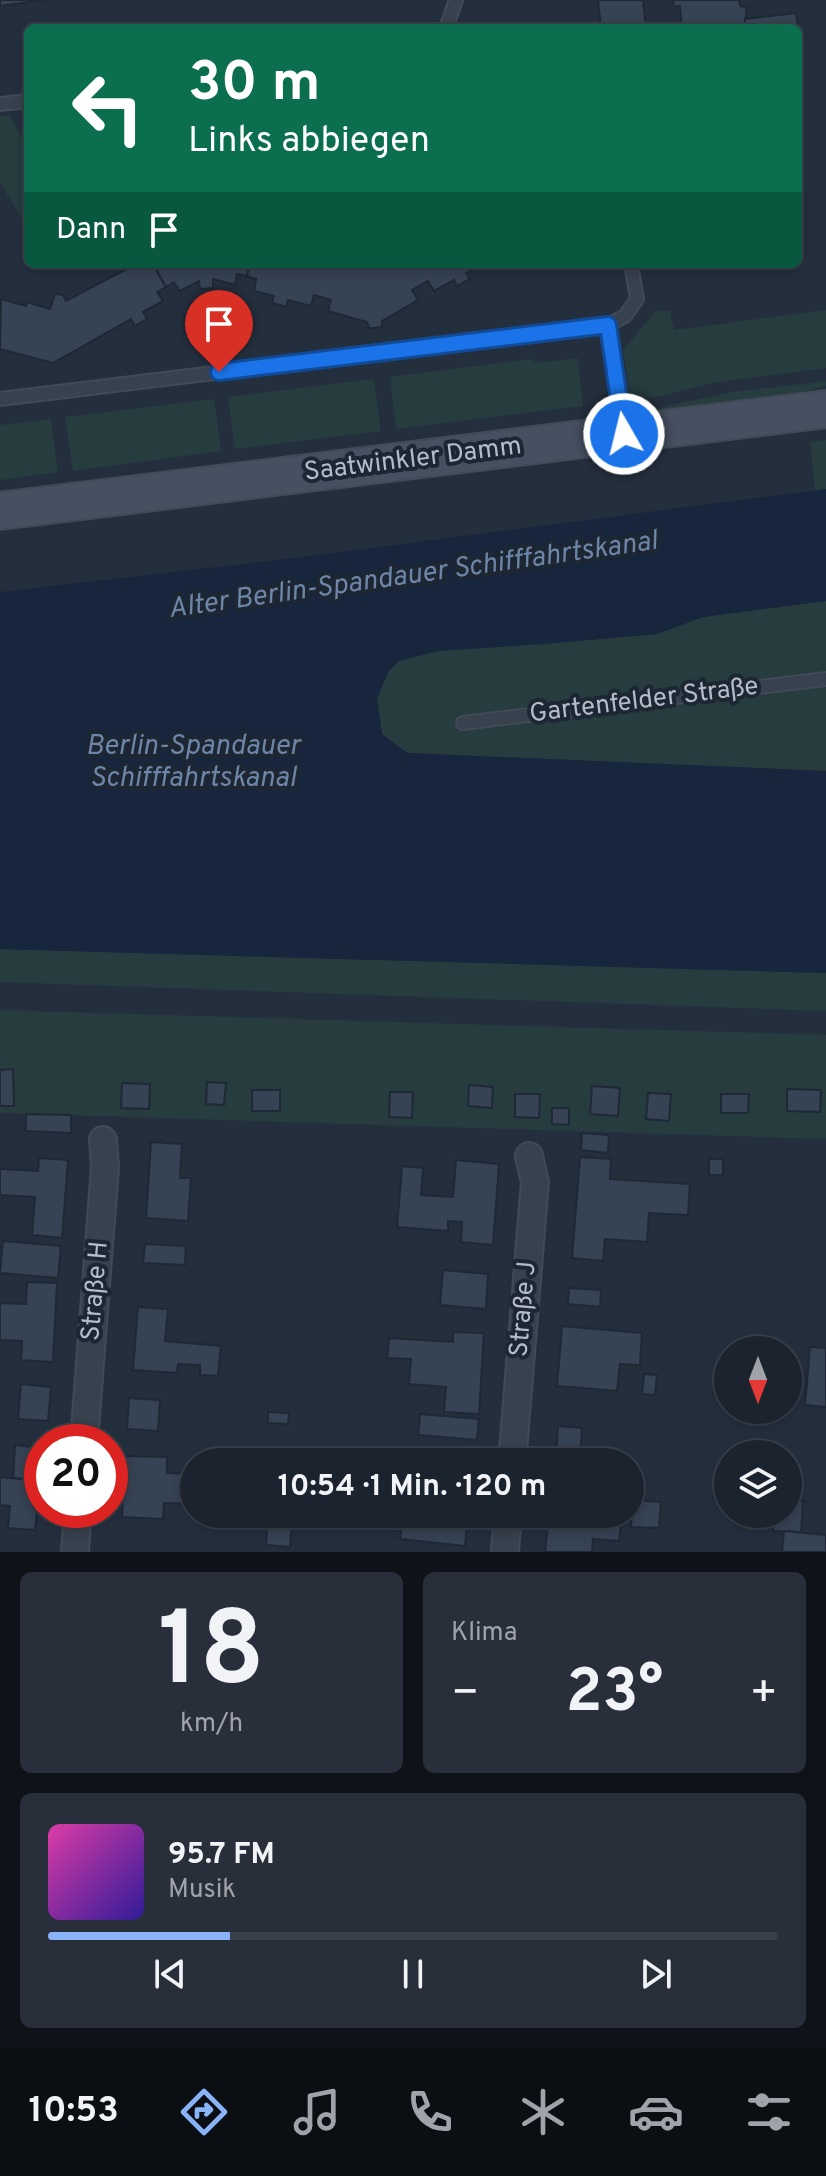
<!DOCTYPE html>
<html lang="de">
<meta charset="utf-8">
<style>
body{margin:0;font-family:Overpass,sans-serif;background:#282f3a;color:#f1f3f6;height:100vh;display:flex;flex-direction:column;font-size:30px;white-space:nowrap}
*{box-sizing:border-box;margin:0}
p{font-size:26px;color:#a0a4aa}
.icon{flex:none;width:44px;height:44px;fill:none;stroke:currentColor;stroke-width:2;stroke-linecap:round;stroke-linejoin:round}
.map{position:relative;height:1552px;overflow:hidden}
.side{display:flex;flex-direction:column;gap:20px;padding:20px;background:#0f1319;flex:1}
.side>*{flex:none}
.hud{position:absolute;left:24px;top:24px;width:778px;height:244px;border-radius:12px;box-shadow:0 4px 12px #0003,0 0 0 2px #39404a;background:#0b6e4f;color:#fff;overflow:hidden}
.needle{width:52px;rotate:180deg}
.buttons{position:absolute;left:714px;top:1336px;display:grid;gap:16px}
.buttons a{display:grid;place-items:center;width:88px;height:88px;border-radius:50%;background:#1b232e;box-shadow:0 4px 12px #0003,0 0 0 2px #39404a;font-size:40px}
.speed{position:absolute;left:24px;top:1424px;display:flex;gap:16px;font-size:40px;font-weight:700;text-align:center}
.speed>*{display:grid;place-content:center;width:104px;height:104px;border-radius:50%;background:#1b232e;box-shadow:0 4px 12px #0003,0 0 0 2px #39404a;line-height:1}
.speed .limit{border:12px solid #d22;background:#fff;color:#111}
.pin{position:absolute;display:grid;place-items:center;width:68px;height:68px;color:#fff;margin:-82px -34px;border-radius:50% 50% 50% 0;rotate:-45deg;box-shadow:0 0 8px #0007}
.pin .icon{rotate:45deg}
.me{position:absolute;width:88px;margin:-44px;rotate:352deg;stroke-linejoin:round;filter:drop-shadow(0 0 6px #0008)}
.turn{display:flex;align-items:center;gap:28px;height:168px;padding:0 32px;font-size:36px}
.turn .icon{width:104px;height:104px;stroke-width:2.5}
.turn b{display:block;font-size:56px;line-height:68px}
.then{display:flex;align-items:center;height:76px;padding:0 32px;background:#0003;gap:16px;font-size:30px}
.big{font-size:60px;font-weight:700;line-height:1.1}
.side .tile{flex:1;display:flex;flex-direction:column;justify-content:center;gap:12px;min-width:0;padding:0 28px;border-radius:12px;background:#282f3a}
.side .dial{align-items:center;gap:0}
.dial b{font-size:104px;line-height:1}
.song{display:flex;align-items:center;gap:24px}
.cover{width:96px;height:96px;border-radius:12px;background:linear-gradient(135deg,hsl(320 70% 55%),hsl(250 70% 35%))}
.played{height:8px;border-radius:4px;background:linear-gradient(90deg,#8ab4f8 25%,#39404a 25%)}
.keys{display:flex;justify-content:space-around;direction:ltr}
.heat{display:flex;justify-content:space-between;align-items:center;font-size:44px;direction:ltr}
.side .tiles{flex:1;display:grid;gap:20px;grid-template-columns:1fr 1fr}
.tile:last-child{grid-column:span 2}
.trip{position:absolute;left:180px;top:1448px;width:464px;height:80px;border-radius:40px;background:#1b232e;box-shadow:0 4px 12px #0003,0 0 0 2px #39404a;font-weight:700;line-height:80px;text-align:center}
.menu{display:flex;height:128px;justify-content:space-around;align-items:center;background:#0b0e12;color:#a0a4aa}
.menu .icon{width:56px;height:56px}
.menu .on{color:#8ab4f8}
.menu b{font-size:36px;color:#f1f3f6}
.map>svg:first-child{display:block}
.green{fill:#263c3f}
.water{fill:#17263c}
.building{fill:#364354;stroke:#1f2835;stroke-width:2}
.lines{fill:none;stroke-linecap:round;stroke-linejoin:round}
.lane-casing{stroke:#414a57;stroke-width:16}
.street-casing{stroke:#414a57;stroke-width:30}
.secondary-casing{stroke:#414a57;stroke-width:40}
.lane{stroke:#38414e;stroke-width:12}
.street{stroke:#38414e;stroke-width:26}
.secondary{stroke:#465061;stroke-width:36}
.route-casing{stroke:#114b97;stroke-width:20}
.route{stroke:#1a73e8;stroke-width:14}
.labels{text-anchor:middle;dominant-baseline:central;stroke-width:8;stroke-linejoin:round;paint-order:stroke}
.street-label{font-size:26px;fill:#b4bcc9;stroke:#1d2633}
.water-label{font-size:28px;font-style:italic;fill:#6d86a8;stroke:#1d2633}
</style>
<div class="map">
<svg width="826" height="1552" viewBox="0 0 826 1552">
<rect width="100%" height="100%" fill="#242f3e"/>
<g class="green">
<polygon points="9,115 28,148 28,217 23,221 0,182 0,116"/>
<polygon points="670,310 674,330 826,310 826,368 712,383 657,397 630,400 623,350 656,311"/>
<polygon points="578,358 583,406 396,429 390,377 532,359 536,363"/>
<polygon points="374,379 381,431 235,449 228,397"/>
<polygon points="826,381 826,386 756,404 639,416 635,413 731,392"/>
<polygon points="214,399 221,451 73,471 65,417"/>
<polygon points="605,416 607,423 0,499 0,492"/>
<polygon points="51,419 58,472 0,480 0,425"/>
<polygon points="826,440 826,489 815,491 810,442"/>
<polygon points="826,601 826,771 407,753 382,734 377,699 388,672 399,661 438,651 543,644 657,634 703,617"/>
<polygon points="0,949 826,973 826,1011 0,982"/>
<polygon points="0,1010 826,1035 826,1139 0,1113"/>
</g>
<polygon class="water" points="826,489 826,601 703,617 657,634 543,644 438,651 399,661 388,672 377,699 382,734 407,753 826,771 826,973 0,949 0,592 286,559"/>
<g class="building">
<polygon points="0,0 45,0 0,6"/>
<polygon points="598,0 643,0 646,28 601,28"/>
<polygon points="673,0 739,0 740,6 747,8 745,23 750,24 749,28 679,28 682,28 680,6 674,7"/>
<polygon points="796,13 802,60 798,60 798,28 749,28 750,24 745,23 745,19"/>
<polygon points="136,264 153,264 166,287 157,292 163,301 143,312 147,319 135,326 131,319 53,363 0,349 1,299 26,306 27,302 50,309 55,294 63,295 66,301"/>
<polygon points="153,264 250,264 247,276 237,274 235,285 213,279 213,288 200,289 199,281 180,291 174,282 166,287"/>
<polygon points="250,264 337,264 346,266 347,264 354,264 373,269 374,264 482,264 466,273 470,279 457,286 454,280 434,291 428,281 412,290 418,300 382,321 382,327 374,328 369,328 367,322 328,311 331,300 314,295 311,306 288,300 286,307 272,303 274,296 254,291 256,279 247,276"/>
<polygon points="13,1069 14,1106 0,1106 0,1070"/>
<polygon points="207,1082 226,1083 224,1105 206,1104"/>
<polygon points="122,1083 150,1084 149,1109 121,1108"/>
<polygon points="469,1085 493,1087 492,1108 468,1106"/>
<polygon points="592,1086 620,1088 618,1116 590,1114"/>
<polygon points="787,1089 821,1090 820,1112 787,1111"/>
<rect x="252" y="1090" width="28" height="21"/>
<polygon points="390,1092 413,1092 412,1118 389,1117"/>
<polygon points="648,1093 671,1094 669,1121 646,1119"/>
<polygon points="515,1094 540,1094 539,1118 515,1117"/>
<polygon points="721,1094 749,1094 748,1113 721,1113"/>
<polygon points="552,1108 569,1108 569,1125 552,1124"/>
<polygon points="26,1114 71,1115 71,1133 26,1131"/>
<polygon points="582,1133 609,1135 608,1153 581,1150"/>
<polygon points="151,1142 182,1144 180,1178 191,1178 188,1221 146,1218"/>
<polygon points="580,1157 611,1159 610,1179 690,1184 688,1215 649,1213 647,1242 605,1239 603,1261 572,1258"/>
<polygon points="39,1158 68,1160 62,1238 32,1235 35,1197 0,1195 0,1169 38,1171"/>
<rect x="709" y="1159" width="14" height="16"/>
<polygon points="456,1160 499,1164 493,1245 461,1242 462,1222 448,1221 448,1231 397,1227 402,1166 423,1168 421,1195 453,1197"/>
<polygon points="3,1241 61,1246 58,1278 0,1273"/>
<polygon points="145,1244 186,1246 185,1265 143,1263"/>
<polygon points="443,1270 488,1274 486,1309 440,1305"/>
<polygon points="27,1282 57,1283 53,1362 21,1360 22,1341 0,1340 0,1303 26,1304"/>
<polygon points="569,1288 601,1290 600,1307 568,1304"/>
<polygon points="138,1307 168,1309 165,1341 221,1346 218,1376 200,1375 200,1365 178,1364 177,1373 133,1370"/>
<polygon points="562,1326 642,1333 640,1365 620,1364 617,1391 557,1386"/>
<polygon points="453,1332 484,1333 479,1414 444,1412 446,1387 409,1384 411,1359 387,1358 389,1338 453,1342"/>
<polygon points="810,1347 826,1348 826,1407 805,1405"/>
<polygon points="644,1374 657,1375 655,1395 642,1394"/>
<polygon points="21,1384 51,1387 48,1421 18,1419"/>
<polygon points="129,1398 160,1400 158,1431 127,1429"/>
<polygon points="268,1412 289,1413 288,1424 268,1423"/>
<polygon points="420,1414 479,1419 477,1440 418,1435"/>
<polygon points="558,1426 582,1428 580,1459 556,1457"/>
<polygon points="15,1445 42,1448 40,1481 13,1478"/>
<polygon points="124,1456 167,1457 167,1473 194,1474 194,1504 164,1503 163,1519 122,1517"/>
<polygon points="0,1477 40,1481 35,1530 8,1528 10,1506 0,1505"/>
<polygon points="632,1500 661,1502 659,1528 631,1527"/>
<polygon points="788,1501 803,1501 801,1532 773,1531 774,1514 788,1514"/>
<polygon points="268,1514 293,1514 290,1547 266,1545"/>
<polygon points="403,1514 468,1514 465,1546 400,1539"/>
<polygon points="549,1514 622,1514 619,1541 593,1539 592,1552 545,1552"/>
<polygon points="784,1531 826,1535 826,1552 782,1552"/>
</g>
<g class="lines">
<g class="lane-casing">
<g id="lane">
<polyline points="446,28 456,0"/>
<polyline points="0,104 28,101"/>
<polyline points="608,325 623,429"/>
<polyline points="0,399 608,325 625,316 637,299 631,264"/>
<polyline points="463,723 826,679"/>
</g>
</g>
<g class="street-casing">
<g id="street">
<polyline points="84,1442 105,1167 103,1140"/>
<polyline points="512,1462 535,1182 529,1156"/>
<polyline points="75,1552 78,1510"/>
<polyline points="505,1552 508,1514"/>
</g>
</g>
<g class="secondary-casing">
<polyline id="secondary" points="0,511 826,409"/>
</g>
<use href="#lane" class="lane"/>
<use href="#street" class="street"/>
<use href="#secondary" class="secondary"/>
</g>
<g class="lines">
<g class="route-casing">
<polyline id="route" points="219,372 608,325 624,434"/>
</g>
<use href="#route" class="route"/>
</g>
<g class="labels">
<g class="street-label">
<text transform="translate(413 460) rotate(-7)">Saatwinkler Damm</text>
<text transform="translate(644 701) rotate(-7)">Gartenfelder Straße</text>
<text transform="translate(96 1291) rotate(-85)">Straße H</text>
<text transform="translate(524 1309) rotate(-85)">Straße J</text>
</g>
<g class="water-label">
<text transform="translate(413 576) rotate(-8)">Alter Berlin-Spandauer Schifffahrtskanal</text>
<text x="193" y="747">Berlin-Spandauer<tspan x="193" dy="32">Schifffahrtskanal</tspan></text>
</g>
</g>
</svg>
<div class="buttons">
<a><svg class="needle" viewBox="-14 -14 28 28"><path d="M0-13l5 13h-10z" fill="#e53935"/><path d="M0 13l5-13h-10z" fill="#a0a4aa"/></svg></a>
<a><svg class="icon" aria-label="layers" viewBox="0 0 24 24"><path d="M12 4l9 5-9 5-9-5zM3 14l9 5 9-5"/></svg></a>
</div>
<div class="speed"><div class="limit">20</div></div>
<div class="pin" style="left:219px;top:372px;background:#d93025"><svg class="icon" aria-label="arrive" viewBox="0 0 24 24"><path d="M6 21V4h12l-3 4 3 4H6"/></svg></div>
<svg class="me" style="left:624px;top:434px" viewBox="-20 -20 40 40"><circle r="17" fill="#1a73e8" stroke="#fff" stroke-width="3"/><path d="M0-11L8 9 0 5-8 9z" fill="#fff"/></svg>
<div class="trip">10:54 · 1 Min. · 120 m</div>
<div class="hud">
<div class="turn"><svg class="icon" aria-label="left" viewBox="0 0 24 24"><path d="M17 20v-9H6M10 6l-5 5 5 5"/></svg><div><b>30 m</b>Links abbiegen</div></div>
<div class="then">Dann<svg class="icon" aria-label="arrive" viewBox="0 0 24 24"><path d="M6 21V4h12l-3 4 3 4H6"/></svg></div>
</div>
</div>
<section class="side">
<div class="tiles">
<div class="tile dial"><b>18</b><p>km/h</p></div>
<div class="tile"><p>Klima</p>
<div class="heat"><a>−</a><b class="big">23°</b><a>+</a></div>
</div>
<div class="tile">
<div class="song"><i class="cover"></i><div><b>95.7 FM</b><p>Musik</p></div></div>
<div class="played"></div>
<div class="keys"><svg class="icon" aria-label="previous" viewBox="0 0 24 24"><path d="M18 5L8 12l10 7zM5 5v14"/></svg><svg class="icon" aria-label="pause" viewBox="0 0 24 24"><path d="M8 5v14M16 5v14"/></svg><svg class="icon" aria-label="next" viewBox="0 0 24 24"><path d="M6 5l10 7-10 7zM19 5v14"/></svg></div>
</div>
</div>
</section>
<nav class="menu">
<b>10:53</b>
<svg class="icon on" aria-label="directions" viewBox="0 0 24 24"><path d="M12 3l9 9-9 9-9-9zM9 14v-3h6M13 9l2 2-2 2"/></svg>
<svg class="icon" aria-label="music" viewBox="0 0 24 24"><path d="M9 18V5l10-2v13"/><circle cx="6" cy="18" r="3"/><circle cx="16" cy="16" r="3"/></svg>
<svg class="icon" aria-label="phone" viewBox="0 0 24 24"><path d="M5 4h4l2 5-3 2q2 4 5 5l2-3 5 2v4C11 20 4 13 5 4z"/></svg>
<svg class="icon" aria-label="climate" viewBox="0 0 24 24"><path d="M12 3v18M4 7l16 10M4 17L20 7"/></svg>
<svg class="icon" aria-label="car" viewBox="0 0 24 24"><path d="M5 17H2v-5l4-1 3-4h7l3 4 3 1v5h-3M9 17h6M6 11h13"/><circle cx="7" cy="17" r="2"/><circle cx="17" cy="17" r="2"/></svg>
<svg class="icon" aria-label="filters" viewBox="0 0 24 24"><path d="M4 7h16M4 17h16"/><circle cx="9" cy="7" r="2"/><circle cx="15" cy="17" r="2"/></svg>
</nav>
